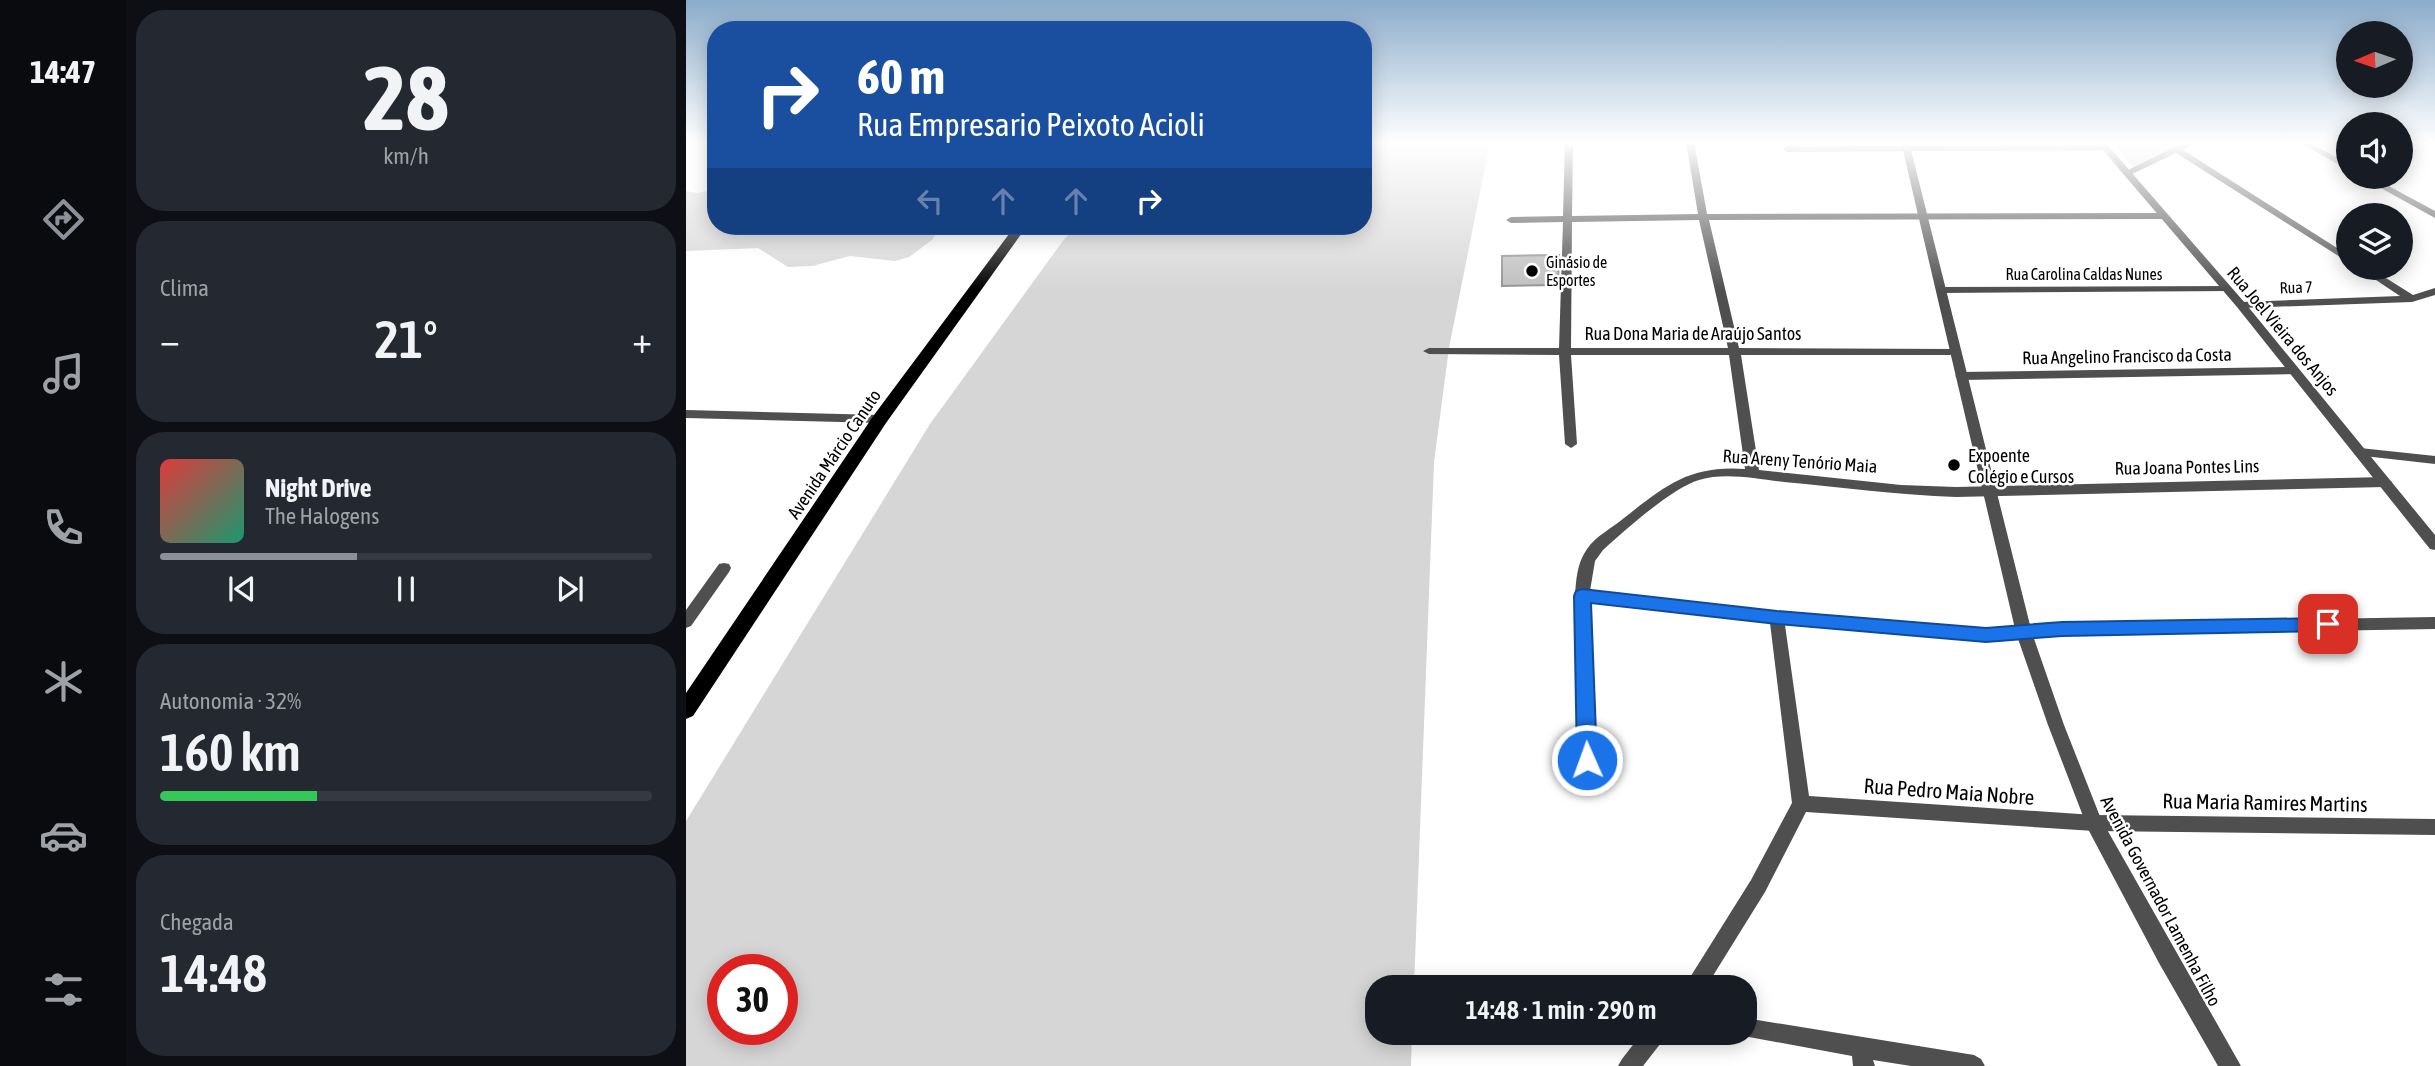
<!DOCTYPE html>
<html lang="pt">
<meta charset="utf-8">
<style>
body{margin:0;font-family:"Asap Condensed",sans-serif;background:#242831;color:#f1f3f6;height:100vh;display:flex;flex-direction:column;font-size:26px;white-space:nowrap}
*{box-sizing:border-box;margin:0}
p{font-size:23px;color:#9ea1a6}
.icon{flex:none;width:38px;height:38px;fill:none;stroke:currentColor;stroke-width:2;stroke-linecap:round;stroke-linejoin:round}
.map{position:relative;flex:1;overflow:hidden}
.side{display:flex;flex-direction:column;gap:10px;padding:10px;background:#0d0f14;width:560px}
.side>*{flex:none}
.hud{position:absolute;left:21px;top:21px;width:665px;height:214px;border-radius:28px;box-shadow:0 4px 18px #0003;background:#1a4fa0;color:#fff;overflow:hidden}
.needle{width:46px;rotate:268deg}
.tools{position:absolute;left:1650px;top:21px;display:grid;gap:14px}
.tools a{display:grid;place-items:center;width:77px;height:77px;border-radius:50%;background:#171b24;box-shadow:0 4px 18px #0003;font-size:35px}
.speed{position:absolute;left:21px;top:954px;display:flex;gap:14px;font-size:35px;font-weight:700;text-align:center}
.speed>*{display:grid;place-content:center;width:91px;height:91px;border-radius:50%;background:#171b24;box-shadow:0 4px 18px #0003;line-height:1}
.speed .limit{border:10px solid #d22;background:#fff;color:#111}
.pin{position:absolute;display:grid;place-items:center;width:60px;height:60px;color:#fff;margin:-30px;border-radius:14px;box-shadow:0 4px 10px #0006}
.me{position:absolute;width:77px;margin:-38px;rotate:358deg;stroke-linejoin:round;filter:drop-shadow(0 0 5px #0008)}
.turn{display:flex;align-items:center;gap:24px;height:147px;padding:0 35px;font-size:32px}
.turn .icon{width:91px;height:91px;stroke-width:2.5}
.turn b{display:block;font-size:49px;line-height:60px}
.lanes{display:flex;align-items:center;height:66px;padding:0 35px;background:#0003;justify-content:center;gap:35px;direction:ltr}
.lanes .off{opacity:.35}
.big{font-size:52px;font-weight:600;line-height:1.1}
.side .card{flex:1;display:flex;flex-direction:column;justify-content:center;gap:10px;min-width:0;padding:0 24px;border-radius:28px;background:#242831}
.side .dial{align-items:center;gap:0}
.dial b{font-size:91px;line-height:1}
.song{display:flex;align-items:center;gap:21px}
.cover{width:84px;height:84px;border-radius:10px;background:linear-gradient(135deg,hsl(0 70% 55%),hsl(160 70% 35%))}
.played{height:7px;border-radius:4px;background:linear-gradient(90deg,#8c9099 40%,#363941 40%)}
.keys{display:flex;justify-content:space-around;direction:ltr}
.heat{display:flex;justify-content:space-between;align-items:center;font-size:38px;direction:ltr}
.charge{height:10px;border-radius:5px;background:linear-gradient(90deg,#34c759 32%,#363941 0)}
.trip{position:absolute;left:679px;top:975px;width:392px;height:70px;border-radius:28px;background:#171b24;box-shadow:0 4px 18px #0003;font-weight:600;line-height:70px;text-align:center}
main{display:flex;flex:1;min-height:0}
.menu{display:flex;flex-direction:column;width:126px;justify-content:space-around;align-items:center;background:#090b0e;color:#9ea1a6}
.menu .icon{width:49px;height:49px}
.menu .active{color:#8c9099}
.menu b{font-size:32px;color:#f1f3f6}
.map>svg:first-child{display:block}
.green{fill:#d6d6d6;fill-rule:evenodd}
.building{fill:#bfbfbf;stroke:#939393;stroke-width:2}
.lines{fill:none;stroke-linecap:round;stroke-linejoin:round}
.minor{fill:#4f4f4f;fill-rule:evenodd}
.tertiary{fill:#4f4f4f;fill-rule:evenodd}
.primary{fill:#000;fill-rule:evenodd}
.route{fill:#1a73e8;stroke:#114b97;stroke-width:2}
.poi-dot{fill:#000;stroke:#fff;stroke-width:2.5}
.labels{text-anchor:middle;dominant-baseline:central;stroke-width:5;stroke-linejoin:round;paint-order:stroke}
.far-poi-label{font-size:16px;fill:#000;stroke:#fff;text-anchor:start}
.far-street-label{font-size:16px;fill:#000;stroke:#fff}
.street-label{font-size:18px;fill:#000;stroke:#fff}
.poi-label{font-size:18px;fill:#000;stroke:#fff;text-anchor:start}
.near-street-label{font-size:21px;fill:#000;stroke:#fff}
</style>
<main>
<nav class="menu">
<b>14:47</b>
<svg class="icon active" aria-label="directions" viewBox="0 0 24 24"><path d="M12 3l9 9-9 9-9-9zM9 14v-3h6M13 9l2 2-2 2"/></svg>
<svg class="icon" aria-label="music" viewBox="0 0 24 24"><path d="M9 18V5l10-2v13"/><circle cx="6" cy="18" r="3"/><circle cx="16" cy="16" r="3"/></svg>
<svg class="icon" aria-label="phone" viewBox="0 0 24 24"><path d="M5 4h4l2 5-3 2q2 4 5 5l2-3 5 2v4C11 20 4 13 5 4z"/></svg>
<svg class="icon" aria-label="climate" viewBox="0 0 24 24"><path d="M12 3v18M4 7l16 10M4 17L20 7"/></svg>
<svg class="icon" aria-label="car" viewBox="0 0 24 24"><path d="M5 17H2v-5l4-1 3-4h7l3 4 3 1v5h-3M9 17h6M6 11h13"/><circle cx="7" cy="17" r="2"/><circle cx="17" cy="17" r="2"/></svg>
<svg class="icon" aria-label="filters" viewBox="0 0 24 24"><path d="M4 7h16M4 17h16"/><circle cx="9" cy="7" r="2"/><circle cx="15" cy="17" r="2"/></svg>
</nav>
<section class="side">
<div class="card dial"><b>28</b><p>km/h</p></div>
<div class="card"><p>Clima</p>
<div class="heat"><a>−</a><b class="big">21°</b><a>+</a></div>
</div>
<div class="card">
<div class="song"><i class="cover"></i><div><b>Night Drive</b><p>The Halogens</p></div></div>
<div class="played"></div>
<div class="keys"><svg class="icon" aria-label="previous" viewBox="0 0 24 24"><path d="M18 5L8 12l10 7zM5 5v14"/></svg><svg class="icon" aria-label="pause" viewBox="0 0 24 24"><path d="M8 5v14M16 5v14"/></svg><svg class="icon" aria-label="next" viewBox="0 0 24 24"><path d="M6 5l10 7-10 7zM19 5v14"/></svg></div>
</div>
<div class="card"><p>Autonomia · 32%</p><b class="big">160 km</b><div class="charge"></div></div>
<div class="card"><p>Chegada</p><b class="big">14:48</b></div>
</section>
<div class="map">
<svg width="1749" height="1066" viewBox="0 0 1749 1066">
<rect width="100%" height="100%" fill="#fff"/>
<g class="green">
<path d="M677 142H804L763 348 748 462 728 987H691V1032L726 1033 725 1066H0V821L244 424 376 242 390 226H677ZM37 970H96V1029H37Z"/>
<polygon points="1425,142 1506,142 1451,172"/>
<polygon points="30,189 30,226 255,226 246,240 223,257 209,261 164,256 126,266 102,267 72,248 0,251 0,191 11,193"/>
</g>
<polygon class="building" points="873,255 872,285 816,286 816,256"/>
<g class="lines">
<g class="minor">
<path d="M879 142H887L886 216 1012 214 1000 142H1008L1021 214 1476 213 1481 216 1476 219 1023 220 1053 348 1270 349 1276 352 1270 355H1055L1073 470 1215 485 1270 487 1699 477 1706 482 1699 487 1270 497C1212 495 1155 487 1098 482 1070 479 1040 472 1013 480 986 488 939 530 917 550L909 561 904 591 1091 612 1300 629 1376 623 1749 617V629L1376 635 1300 641 1099 625 1123 796 1408 815 1749 819V835L1408 831 1120 812 1079 892 1020 987H998L1065 880 1106 803 1084 623 904 603 910 760 907 765 901 768 895 765 892 760 889 596C890 580 891 563 901 549 910 536 926 528 938 518 980 485 1004 465 1059 469L1043 355H885L891 444 885 448 879 444 873 355 743 354 737 351 743 348H873L877 222 825 223 820 220 825 217 877 216ZM1013 220 1042 348H885L886 222Z"/>
<polygon points="1499,142 1510,142 1497,150 1662,255 1662,262 1490,153 1444,175 1436,173"/>
<polygon points="1613,142 1623,142 1662,164 1662,170"/>
<polygon points="1420,145 1423,146 1423,150 1101,152 1097,149 1101,146"/>
<polygon points="1675,177 1686,177 1749,211 1749,218"/>
<polygon points="1672,268 1684,268 1727,295 1749,288 1749,295 1726,302 1555,308 1550,305 1555,302 1714,296"/>
<polygon points="1541,286 1545,287 1545,291 1255,293 1250,290 1255,287"/>
<polygon points="1608,367 1614,371 1612,374 1275,380 1269,376 1275,372"/>
<polygon points="0,410 194,415 200,419 194,423 0,418"/>
<polygon points="1674,448 1749,456 1749,464 1669,455 1668,452 1669,449"/>
<polygon points="38,563 43,564 45,568 43,572 5,626 0,628 0,610 33,564"/>
<polygon points="1059,1018 1288,1055 1295,1059 1299,1066 1225,1066 1187,1060 1189,1066 1167,1066 1166,1056 1052,1035 1051,1032 1059,1032"/>
<polygon points="957,1032 981,1032 978,1039 957,1066 932,1066 936,1059"/>
</g>
<g class="tertiary">
<polygon points="1215,142 1223,142 1346,633 1378,725 1415,819 1555,1066 1532,1066 1473,963 1402,829 1362,725 1330,633"/>
<polygon points="1410,142 1419,142 1559,303 1749,535 1749,550 1744,549 1551,307"/>
</g>
<polygon class="primary" points="329,226 341,226 200,423 7,716 0,719 0,693 188,415"/>
</g>
<linearGradient id="sky" x2="0" y2="1"><stop stop-color="#8aabca"/><stop offset="0.49" stop-color="#fff"/><stop offset="1" stop-color="#fff" stop-opacity="0"/></linearGradient>
<rect width="1749" height="291" fill="url(#sky)"/>
<polygon class="route" points="896,589 1091,611 1300,628 1376,622 1642,618 1648,620 1651,624 1648,629 1642,631 1376,636 1300,642 1091,624 905,603 911,760 908,766 901,769 894,766 891,760 888,596 890,591"/>
<g class="poi-dot">
<circle cx="846" cy="271" r="7"/>
<circle cx="1268" cy="465" r="7"/>
</g>
<g class="labels">
<g class="far-poi-label">
<text x="860" y="262">Ginásio de<tspan x="860" dy="18">Esportes</tspan></text>
</g>
<g class="far-street-label">
<text x="1398" y="274">Rua Carolina Caldas Nunes</text>
<text transform="translate(1610 287) rotate(-2)">Rua 7</text>
</g>
<g class="street-label">
<text transform="translate(1597 331) rotate(50)">Rua Joel Vieira dos Anjos</text>
<text x="1007" y="333">Rua Dona Maria de Araújo Santos</text>
<text transform="translate(1441 356) rotate(-1)">Rua Angelino Francisco da Costa</text>
<text transform="translate(148 454) rotate(-56)">Avenida Márcio Canuto</text>
<text transform="translate(1114 461) rotate(4)">Rua Areny Tenório Maia</text>
<text transform="translate(1501 467) rotate(-1)">Rua Joana Pontes Lins</text>
<text transform="translate(1475 901) rotate(62)">Avenida Governador Lamenha Filho</text>
</g>
<g class="poi-label">
<text x="1282" y="455">Expoente<tspan x="1282" dy="21">Colégio e Cursos</tspan></text>
</g>
<g class="near-street-label">
<text transform="translate(1263 791) rotate(4)">Rua Pedro Maia Nobre</text>
<text transform="translate(1579 802) rotate(1)">Rua Maria Ramires Martins</text>
</g>
</g>
</svg>
<div class="tools">
<a><svg class="needle" viewBox="-14 -14 28 28"><path d="M0-13l5 13h-10z" fill="#e53935"/><path d="M0 13l5-13h-10z" fill="#9ea1a6"/></svg></a>
<a><svg class="icon" aria-label="sound" viewBox="0 0 24 24"><path d="M4 9h4l5-4v14l-5-4H4zM17 9q2 3 0 6"/></svg></a>
<a><svg class="icon" aria-label="layers" viewBox="0 0 24 24"><path d="M12 4l9 5-9 5-9-5zM3 14l9 5 9-5"/></svg></a>
</div>
<div class="speed"><div class="limit">30</div></div>
<div class="pin" style="left:1642px;top:624px;background:#d93025"><svg class="icon" aria-label="arrive" viewBox="0 0 24 24"><path d="M6 21V4h12l-3 4 3 4H6"/></svg></div>
<svg class="me" style="left:901px;top:760px" viewBox="-20 -20 40 40"><circle r="17" fill="#1a73e8" stroke="#fff" stroke-width="3"/><path d="M0-11L8 9 0 5-8 9z" fill="#fff"/></svg>
<div class="trip">14:48 · 1 min · 290 m</div>
<div class="hud">
<div class="turn"><svg class="icon" aria-label="right" viewBox="0 0 24 24"><path d="M7 20v-9h11M14 6l5 5-5 5"/></svg><div><b>60 m</b>Rua Empresario Peixoto Acioli</div></div>
<div class="lanes"><svg class="icon off" aria-label="left" viewBox="0 0 24 24"><path d="M17 20v-9H6M10 6l-5 5 5 5"/></svg><svg class="icon off" aria-label="ahead" viewBox="0 0 24 24"><path d="M12 20V5M6 11l6-6 6 6"/></svg><svg class="icon off" aria-label="ahead" viewBox="0 0 24 24"><path d="M12 20V5M6 11l6-6 6 6"/></svg><svg class="icon" aria-label="right" viewBox="0 0 24 24"><path d="M7 20v-9h11M14 6l5 5-5 5"/></svg></div>
</div>
</div>
</main>
